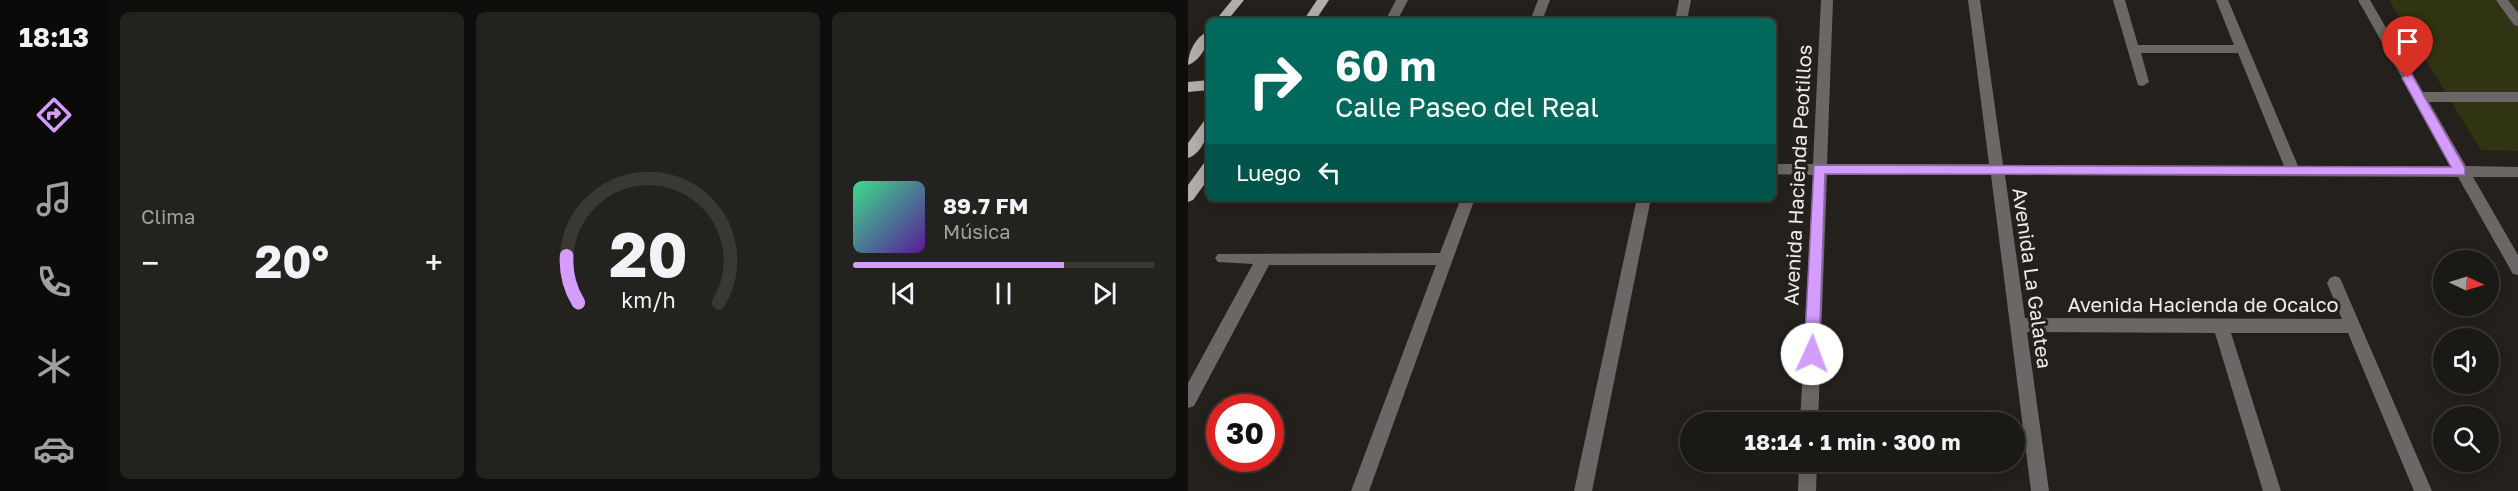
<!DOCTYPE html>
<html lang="es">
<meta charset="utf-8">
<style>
body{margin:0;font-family:"Golos Text",sans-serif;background:#24221f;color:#f1f3f6;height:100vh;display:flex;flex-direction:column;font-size:22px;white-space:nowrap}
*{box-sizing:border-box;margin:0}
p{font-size:20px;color:#a0a0a1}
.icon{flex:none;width:33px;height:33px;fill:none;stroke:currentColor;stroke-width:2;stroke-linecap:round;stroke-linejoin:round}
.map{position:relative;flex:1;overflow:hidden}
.side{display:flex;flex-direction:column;gap:12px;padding:12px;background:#0f0e0c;width:1080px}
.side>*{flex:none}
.banner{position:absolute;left:18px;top:18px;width:570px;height:183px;border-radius:9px;box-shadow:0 3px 15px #0003,0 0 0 2px #393835;background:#00695c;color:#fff;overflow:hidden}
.needle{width:39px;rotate:94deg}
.tools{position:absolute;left:1245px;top:250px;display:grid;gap:12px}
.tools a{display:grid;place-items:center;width:66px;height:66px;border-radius:50%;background:#1b1916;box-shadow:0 3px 15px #0003,0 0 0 2px #393835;font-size:30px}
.speed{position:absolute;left:18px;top:394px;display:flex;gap:12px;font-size:30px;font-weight:700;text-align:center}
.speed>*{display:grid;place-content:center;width:78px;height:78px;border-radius:50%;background:#1b1916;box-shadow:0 3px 15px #0003,0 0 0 2px #393835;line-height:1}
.speed .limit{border:9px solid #d22;background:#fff;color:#111}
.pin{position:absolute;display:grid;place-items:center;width:51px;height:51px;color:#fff;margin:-62px -26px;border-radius:50% 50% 50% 0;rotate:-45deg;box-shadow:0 0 6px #0007}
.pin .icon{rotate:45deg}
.me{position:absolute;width:66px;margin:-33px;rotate:2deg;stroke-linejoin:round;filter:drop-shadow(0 0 4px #0008)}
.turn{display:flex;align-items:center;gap:21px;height:126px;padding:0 30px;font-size:27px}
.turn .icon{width:78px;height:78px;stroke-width:2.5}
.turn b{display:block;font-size:42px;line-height:51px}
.then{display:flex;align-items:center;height:57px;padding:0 30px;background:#0003;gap:12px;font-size:22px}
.big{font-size:45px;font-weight:700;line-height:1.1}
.side .widget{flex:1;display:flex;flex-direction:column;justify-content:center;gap:9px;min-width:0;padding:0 21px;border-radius:9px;background:#24221f}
.side .dial{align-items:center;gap:0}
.dial svg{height:156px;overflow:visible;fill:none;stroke:#393835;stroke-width:7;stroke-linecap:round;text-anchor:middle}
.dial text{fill:#f1f3f6;stroke:none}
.song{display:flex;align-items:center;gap:18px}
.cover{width:72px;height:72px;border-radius:9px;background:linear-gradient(135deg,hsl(150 70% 55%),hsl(270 70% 35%))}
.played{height:6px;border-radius:3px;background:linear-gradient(90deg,#d49cfc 70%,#393835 70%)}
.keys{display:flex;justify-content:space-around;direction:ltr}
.heat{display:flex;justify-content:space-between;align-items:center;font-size:33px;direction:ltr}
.side .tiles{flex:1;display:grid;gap:12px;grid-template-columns:repeat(3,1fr)}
.trip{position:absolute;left:492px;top:412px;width:345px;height:60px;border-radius:30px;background:#1b1916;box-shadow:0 3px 15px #0003,0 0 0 2px #393835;font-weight:700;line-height:60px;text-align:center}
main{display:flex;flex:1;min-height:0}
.menu{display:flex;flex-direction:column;width:108px;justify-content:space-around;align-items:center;background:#0b0a09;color:#a0a0a1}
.menu .icon{width:42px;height:42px}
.menu .current{color:#d49cfc}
.menu b{font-size:27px;color:#f1f3f6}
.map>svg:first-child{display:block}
.green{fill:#313413}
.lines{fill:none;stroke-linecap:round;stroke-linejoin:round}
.minor{fill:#6a6766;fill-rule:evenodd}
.major{fill:#b3adab;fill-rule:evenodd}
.route{fill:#d49cfc;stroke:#8a65a4;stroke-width:1.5}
.labels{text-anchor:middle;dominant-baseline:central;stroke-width:6;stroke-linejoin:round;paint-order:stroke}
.street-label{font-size:20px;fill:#eeece9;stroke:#24211d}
</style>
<main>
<nav class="menu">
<b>18:13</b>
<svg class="icon current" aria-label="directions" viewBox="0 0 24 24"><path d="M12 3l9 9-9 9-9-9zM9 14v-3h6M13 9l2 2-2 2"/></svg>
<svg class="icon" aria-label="music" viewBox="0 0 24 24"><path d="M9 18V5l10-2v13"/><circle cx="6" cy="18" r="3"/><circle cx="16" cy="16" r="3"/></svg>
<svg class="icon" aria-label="phone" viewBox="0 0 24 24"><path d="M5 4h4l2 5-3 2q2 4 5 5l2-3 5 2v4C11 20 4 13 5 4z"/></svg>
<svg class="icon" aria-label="climate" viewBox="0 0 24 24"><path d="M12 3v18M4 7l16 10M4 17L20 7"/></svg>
<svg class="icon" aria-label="car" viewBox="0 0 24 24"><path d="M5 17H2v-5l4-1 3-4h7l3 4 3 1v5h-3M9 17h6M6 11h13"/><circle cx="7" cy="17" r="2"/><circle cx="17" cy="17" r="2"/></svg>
</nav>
<section class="side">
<div class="tiles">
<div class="widget"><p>Clima</p>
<div class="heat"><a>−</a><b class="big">20°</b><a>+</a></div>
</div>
<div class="widget dial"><svg viewBox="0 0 100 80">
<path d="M14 69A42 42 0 1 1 86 69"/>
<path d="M14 69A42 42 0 0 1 8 45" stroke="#d49cfc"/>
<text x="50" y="56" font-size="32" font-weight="700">20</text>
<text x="50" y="72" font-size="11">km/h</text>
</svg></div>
<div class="widget">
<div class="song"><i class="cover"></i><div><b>89.7 FM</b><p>Música</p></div></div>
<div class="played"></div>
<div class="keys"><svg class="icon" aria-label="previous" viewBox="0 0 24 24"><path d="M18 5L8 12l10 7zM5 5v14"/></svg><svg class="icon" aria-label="pause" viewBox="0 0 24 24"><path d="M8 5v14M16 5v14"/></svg><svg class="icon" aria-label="next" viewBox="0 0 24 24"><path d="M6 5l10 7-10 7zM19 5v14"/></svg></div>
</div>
</div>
</section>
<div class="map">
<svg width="1330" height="491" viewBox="0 0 1330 491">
<rect width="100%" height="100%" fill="#24211d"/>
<polygon class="green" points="1201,0 1330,0 1330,151 1293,150"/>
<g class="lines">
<g class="minor">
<polygon points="208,0 220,0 209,21 197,21"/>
<polygon points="350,0 362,0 354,21 342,21"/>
<polygon points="491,0 503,0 499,21 487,21"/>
<polygon points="633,0 645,0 639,164 801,164 780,0 792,0 815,165 1096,166 1050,53 953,53 961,82 955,86 950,85 925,0 937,0 950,45 1046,45 1028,0 1040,0 1110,166 1264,166 1170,0 1182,0 1235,92 1330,92 1330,102 1241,102 1278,166 1330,167 1330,177 1285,177 1330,255 1330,275 1325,274 1270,177 817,175 837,318 1154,319 1139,283 1142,278 1147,276 1152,278 1244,491 1226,491 1160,333 1043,333 1093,491 1075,491 1027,333 839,332 861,491 843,491 803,175 639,175 630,423 612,423 625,175 585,174 585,164 625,164"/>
<polygon points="1308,0 1320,0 1330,13 1330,26 1326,25"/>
<polygon points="273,198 287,198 181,491 163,491 248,265 81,265 6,406 0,408 0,383 65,264 30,262 27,258 30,254 252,253"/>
<polygon points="449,198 463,198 404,491 386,491"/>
<polygon points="611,462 629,462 628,491 610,491"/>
</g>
<g class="major">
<polygon points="44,0 56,0 39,21 27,21"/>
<polygon points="129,0 141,0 127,21 115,21"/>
<path d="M21 31C21 44 13 60 0 65 0 52 8 36 21 31Z"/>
<polygon points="21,80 21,90 0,92 0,82"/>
<path d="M21 119C21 133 15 153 0 158V143L16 121Z"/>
<polygon points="21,162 21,178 5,200 0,202 0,185 16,163"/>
</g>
</g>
<polygon class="route" points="1220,74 1224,75 1277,168 1277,175 637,174 631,354 624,361 619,359 616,354 626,165 1263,167 1214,78"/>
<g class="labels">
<g class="street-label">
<text transform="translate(609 175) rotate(-87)">Avenida Hacienda Peotillos</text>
<text transform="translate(845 278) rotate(82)">Avenida La Galatea</text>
<text x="1015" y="304">Avenida Hacienda de Ocalco</text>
</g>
</g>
</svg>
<div class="tools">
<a><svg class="needle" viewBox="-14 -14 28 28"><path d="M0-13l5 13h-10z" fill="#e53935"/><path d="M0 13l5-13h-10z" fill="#a0a0a1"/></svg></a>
<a><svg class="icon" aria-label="sound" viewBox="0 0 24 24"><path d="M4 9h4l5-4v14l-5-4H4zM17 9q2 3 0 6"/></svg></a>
<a><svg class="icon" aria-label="search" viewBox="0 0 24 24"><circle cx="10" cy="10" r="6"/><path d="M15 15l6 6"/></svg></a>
</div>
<div class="speed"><div class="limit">30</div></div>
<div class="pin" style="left:1220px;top:78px;background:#d93025"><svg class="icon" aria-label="arrive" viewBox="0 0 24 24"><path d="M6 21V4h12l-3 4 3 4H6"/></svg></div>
<svg class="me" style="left:624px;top:354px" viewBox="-20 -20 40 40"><circle r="19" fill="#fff"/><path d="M0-13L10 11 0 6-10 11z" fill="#d49cfc"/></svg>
<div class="trip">18:14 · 1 min · 300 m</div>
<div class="banner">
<div class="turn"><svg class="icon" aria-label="right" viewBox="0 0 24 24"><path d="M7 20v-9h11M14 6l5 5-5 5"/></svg><div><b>60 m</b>Calle Paseo del Real</div></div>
<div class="then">Luego<svg class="icon" aria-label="left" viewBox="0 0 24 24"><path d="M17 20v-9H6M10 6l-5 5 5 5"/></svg></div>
</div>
</div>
</main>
